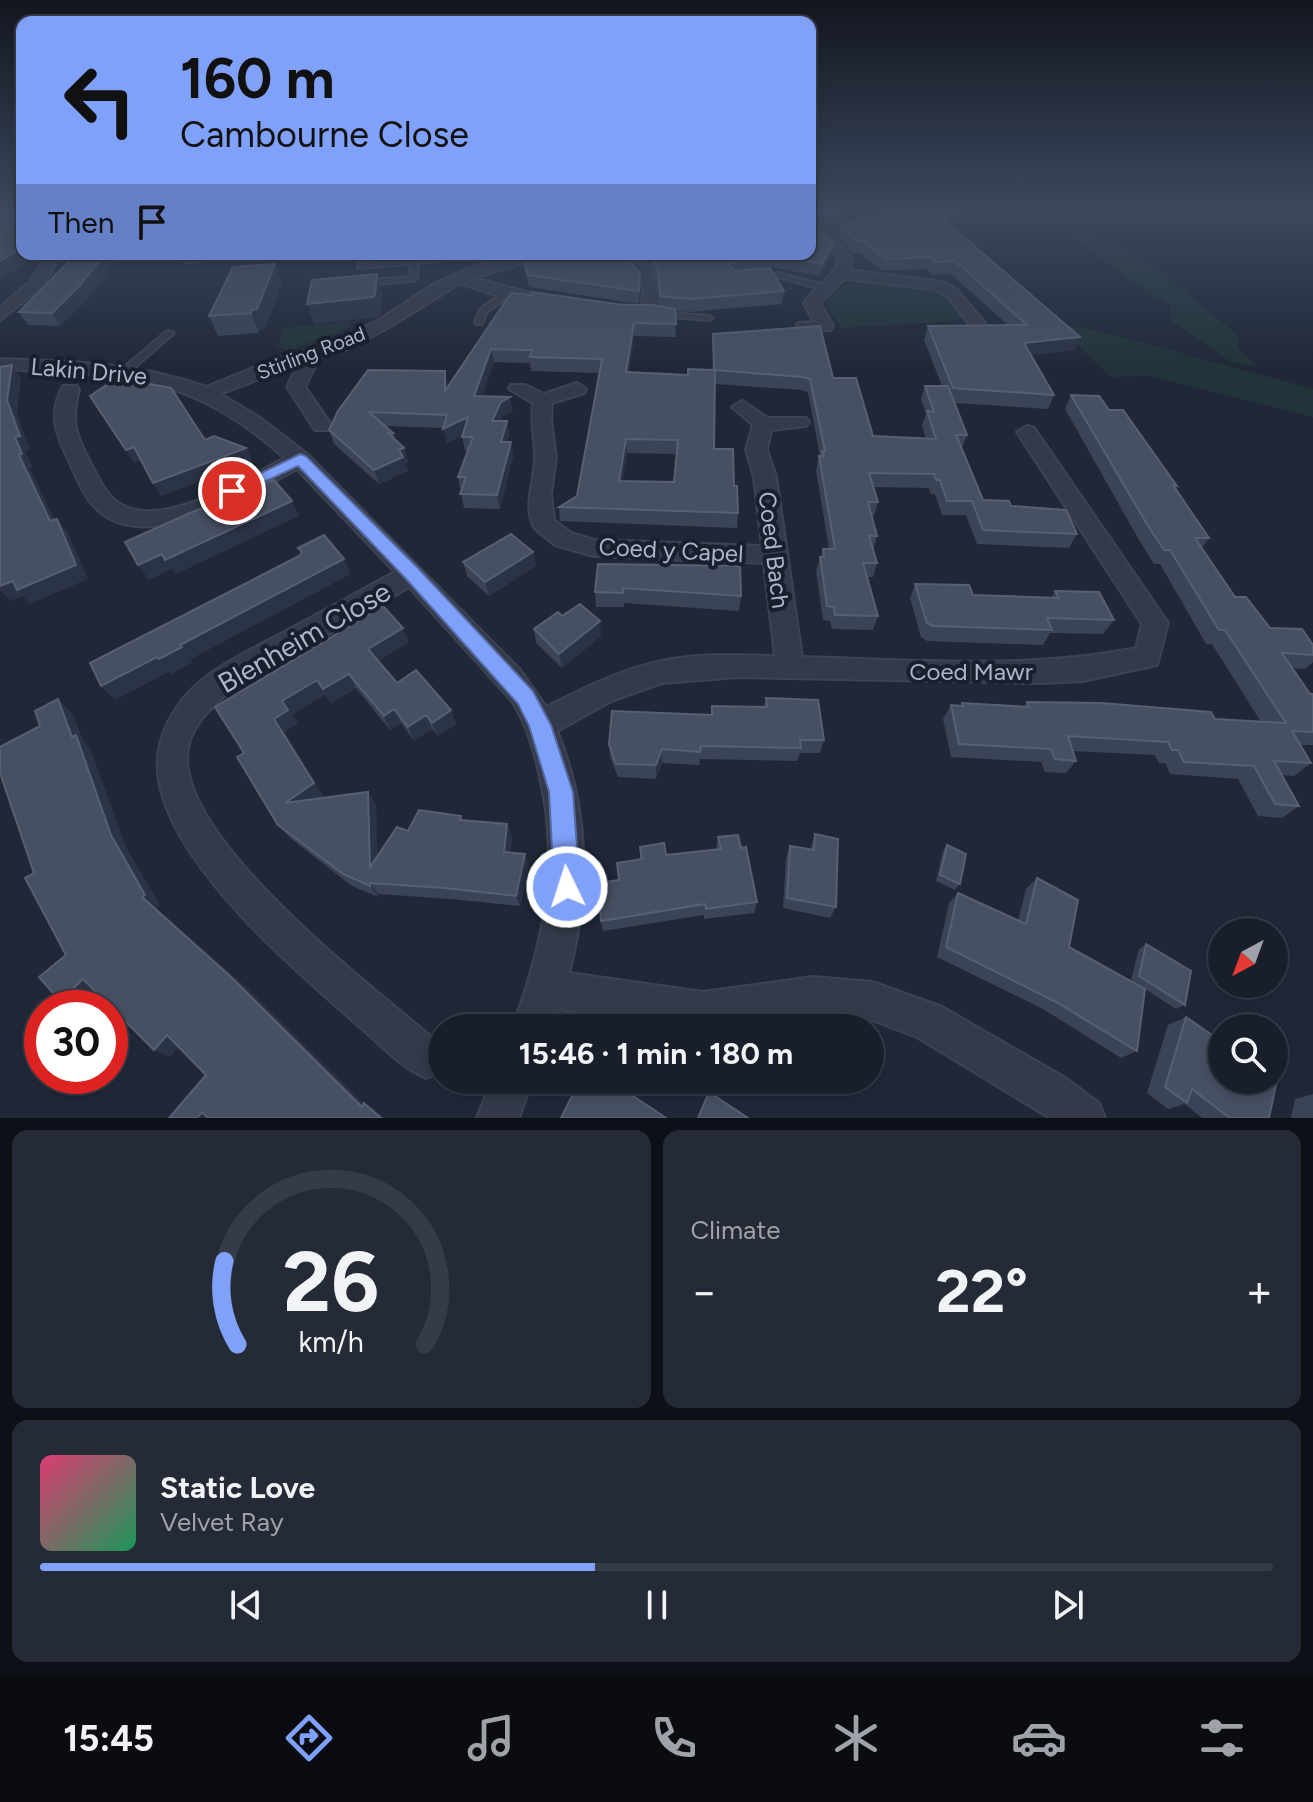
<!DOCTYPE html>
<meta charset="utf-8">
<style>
body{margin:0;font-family:Figtree,sans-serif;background:#252b36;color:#f1f3f6;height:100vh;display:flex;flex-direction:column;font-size:30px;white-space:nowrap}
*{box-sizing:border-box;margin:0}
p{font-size:26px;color:#9fa2a8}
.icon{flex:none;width:44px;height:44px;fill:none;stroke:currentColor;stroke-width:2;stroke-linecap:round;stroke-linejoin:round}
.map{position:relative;height:1118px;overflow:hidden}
.panel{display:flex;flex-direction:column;gap:12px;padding:12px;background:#0d1017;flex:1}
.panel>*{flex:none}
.banner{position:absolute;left:16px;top:16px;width:800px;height:244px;border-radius:16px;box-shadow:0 4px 12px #0003,0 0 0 2px #363c47;background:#80a1f9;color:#111;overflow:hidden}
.needle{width:52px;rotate:221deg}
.buttons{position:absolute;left:1208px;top:918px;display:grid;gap:16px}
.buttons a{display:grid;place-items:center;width:80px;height:80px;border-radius:50%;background:#181e2a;box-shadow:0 4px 12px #0003,0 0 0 2px #363c47;font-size:40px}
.speed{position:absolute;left:24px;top:990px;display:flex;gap:16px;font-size:40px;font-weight:700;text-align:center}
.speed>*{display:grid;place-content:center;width:104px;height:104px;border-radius:50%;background:#181e2a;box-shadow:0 4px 12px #0003,0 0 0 2px #363c47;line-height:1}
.speed .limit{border:12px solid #d22;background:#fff;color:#111}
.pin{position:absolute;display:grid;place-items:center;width:68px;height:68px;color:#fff;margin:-34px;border:4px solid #fff;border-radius:50%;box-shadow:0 2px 8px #0007}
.me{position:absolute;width:88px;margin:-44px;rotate:356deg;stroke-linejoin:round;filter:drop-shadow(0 0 6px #0008)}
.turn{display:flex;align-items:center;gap:28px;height:168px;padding:0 32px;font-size:36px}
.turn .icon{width:104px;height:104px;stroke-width:2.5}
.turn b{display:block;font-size:56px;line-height:68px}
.then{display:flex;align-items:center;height:76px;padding:0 32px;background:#0003;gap:16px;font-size:30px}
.big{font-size:60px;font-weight:700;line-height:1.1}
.panel .widget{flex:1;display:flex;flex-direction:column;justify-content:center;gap:12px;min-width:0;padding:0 28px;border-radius:16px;background:#252b36}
.panel .dial{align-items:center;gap:0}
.dial svg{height:208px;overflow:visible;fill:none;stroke:#363c47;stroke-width:7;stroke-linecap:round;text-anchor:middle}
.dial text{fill:#f1f3f6;stroke:none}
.song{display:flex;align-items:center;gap:24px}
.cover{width:96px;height:96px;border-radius:12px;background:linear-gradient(135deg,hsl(340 70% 55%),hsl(150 70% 35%))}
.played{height:8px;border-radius:4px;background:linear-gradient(90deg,#80a1f9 45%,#363c47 45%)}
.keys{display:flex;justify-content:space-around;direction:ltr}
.heat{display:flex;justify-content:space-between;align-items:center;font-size:44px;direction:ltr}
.panel .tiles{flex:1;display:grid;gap:12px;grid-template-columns:1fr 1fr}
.widget:last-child{grid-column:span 2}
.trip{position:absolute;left:428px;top:1014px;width:456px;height:80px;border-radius:40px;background:#181e2a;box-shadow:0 4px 12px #0003,0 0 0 2px #363c47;font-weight:700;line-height:80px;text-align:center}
.tabs{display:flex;height:128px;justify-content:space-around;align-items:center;background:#0a0c11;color:#9fa2a8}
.tabs .icon{width:56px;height:56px}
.tabs .on{color:#80a1f9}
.tabs b{font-size:36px;color:#f1f3f6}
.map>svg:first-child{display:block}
.green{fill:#223439}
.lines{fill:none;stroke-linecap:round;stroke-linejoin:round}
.lane-casing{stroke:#3d4352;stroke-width:4}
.street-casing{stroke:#3d4352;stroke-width:4}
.lane{fill:#343a49;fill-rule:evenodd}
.street{fill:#343a49;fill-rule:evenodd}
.wall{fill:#3b4457;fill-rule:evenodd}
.shaded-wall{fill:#2b3346}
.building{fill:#475063;stroke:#576072;stroke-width:2;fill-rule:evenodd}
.route{fill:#80a1f9;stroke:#5369a2;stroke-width:2}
.labels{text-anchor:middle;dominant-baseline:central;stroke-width:8;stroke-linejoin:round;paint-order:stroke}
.far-street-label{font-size:20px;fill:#aeb5c5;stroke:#191f2d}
.street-label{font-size:24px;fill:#aeb5c5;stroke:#191f2d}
.near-street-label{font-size:28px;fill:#aeb5c5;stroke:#191f2d}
</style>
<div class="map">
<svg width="1313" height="1118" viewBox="0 0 1313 1118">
<rect width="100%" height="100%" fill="#202838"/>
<g class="green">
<polygon points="1039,210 1064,210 1105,239 1151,264 1239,336 1237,347 1259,368 1229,361 1172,321 1169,305 1131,282"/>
<polygon points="852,283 926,287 941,292 962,317 955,321 842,328 828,309 827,300 844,285"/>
<polygon points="351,321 350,327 290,351 278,348 283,328"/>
<polygon points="1058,324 1103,332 1313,389 1313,417 1149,376 1110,377"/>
</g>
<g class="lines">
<g class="lane-casing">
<g id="lane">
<polygon points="180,254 188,254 189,258 258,254 254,256 186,262 182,260"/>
<polygon points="462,254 486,254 482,256 418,263 417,279 413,281 363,285 359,283 363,281 409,277 411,264 361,268 358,268 358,264"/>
<polygon points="778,273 827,286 828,288 824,290 778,277 761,279 757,277"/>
<polygon points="505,292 512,294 487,312 482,324 476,324 475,322 480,309"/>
<polygon points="657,312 709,316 713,318 709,320 660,316 657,316"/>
<polygon points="167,331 174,333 128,373 122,373 122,369"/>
</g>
</g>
<g class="street-casing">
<g id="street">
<path d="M810 225 836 239 852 261 850 270 943 282 957 290 990 329 988 333H976L947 296 934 289 844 279 820 303 833 326 831 330 798 331 796 327 798 323 814 322 804 303C813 288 835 277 838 261L833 250 810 234Z"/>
<polygon points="47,254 61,254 42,287 0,320 0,307 31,281"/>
<path d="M525 254H553L473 278 546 297V303L508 299 460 283 391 326 347 349 319 358 305 387 332 426 329 430H315L287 387 298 364 220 394 259 417 307 454 520 670 546 707C582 689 622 669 662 661 698 653 738 655 775 656L764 563 594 556 555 545 535 529C521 505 537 478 535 453 534 436 531 420 533 403L509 389 511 385H525L544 394 577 383 586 389 584 393 552 403 551 420 556 457 551 494 554 520 571 533 594 540 762 546 754 477 746 450 753 425 732 407 742 401 768 418H806L809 422 806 426 771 430 767 450 776 477 802 657C913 660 1026 670 1136 648L1142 624 1017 432 1027 426 1034 428 1168 623 1157 665 1083 681 1042 683 738 677 662 683 611 701 557 731C589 809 590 892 569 973L703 992 813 977 872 982 942 1007 1067 1079 1099 1103 1105 1118H1050L917 1037 872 1020 813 1015 719 1028H687L558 1009 552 1028H512C543 947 560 867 541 782 535 753 528 726 512 701L409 587 228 693C209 709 187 730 187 757 185 845 375 989 440 1044V1072L426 1078C400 1067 380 1044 359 1026 295 970 188 879 163 797 153 765 157 738 175 710 200 670 249 652 288 630 324 611 360 591 395 572L297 469C250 494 152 553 101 513 86 501 77 479 69 461 56 435 48 413 63 386H77L79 390C70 424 76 435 92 466 100 481 107 497 122 505 163 529 248 477 285 458 186 371 124 375 0 369V359C71 362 138 362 206 387L268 362 335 341 379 320 434 284 454 275 483 263Z"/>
<path d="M634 263C657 271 665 294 654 315H624L616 310 624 305 642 307 643 286 627 267Z"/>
<polygon points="492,1080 532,1080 519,1118 477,1118"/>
</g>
</g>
<use href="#lane" class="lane"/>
<use href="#street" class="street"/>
</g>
<g class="wall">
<polygon points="810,210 871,210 870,217 822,227 810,224"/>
<path d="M885 210H959L952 227 1080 337 1074 350 1031 355 1054 395 1048 409 954 403 967 435 962 448 983 500 1011 506 1077 534 1069 548 977 544 966 515H942L935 494H931L929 488 873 487 878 502 874 516H872L877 536 873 550 877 563 873 577H867L878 616 873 630 832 629 830 621 823 620 816 571 823 549H829L816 470 819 456H820L808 392 801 390 715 384 714 449 734 486 738 513 737 528 560 521 559 507 577 496 599 373 531 371 530 363 494 362 482 396 513 411 503 416 501 421H507L509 435 507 442H511L513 456 500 509 464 508 458 477 468 451H465L462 436 447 443 444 428 386 426 393 433 396 440 404 448 408 462 405 464 408 471 379 484 334 444 329 430 338 411 448 386 511 293 623 305 660 306 658 281 649 268 635 260 631 263 640 287 639 304 529 287 524 268 522 256 543 254H810L834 243 832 255 820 276 764 266V269L784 291 782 304 689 312 675 311 676 337 634 336 629 372 688 375 713 370V334L833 378 873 436 926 439 922 425 926 414 921 399 925 386H942L924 340 928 326 1008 325 951 274 932 275 927 269 883 271 860 253 852 254 839 237 841 225 888 214ZM627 453 677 454 674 482 622 481Z"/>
<polygon points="76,254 121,254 88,298 60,326 28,325 19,312"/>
<polygon points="282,283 265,329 259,330 259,333 218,336 209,316"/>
<polygon points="1071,395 1109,410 1177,486 1175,488 1209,538 1202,548 1235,597 1270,628 1313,645 1313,662 1305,669 1292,668 1310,694 1313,694 1313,745 1300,745 1311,763 1294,776 1282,775 1299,806 1282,818 1258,816 1238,779 1170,774 1165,763 1159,763 1155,755 1073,751 1076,761 1066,773 1045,772 1041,762 951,757 943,719 951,705 960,706 962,703 1023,707 1027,702 1215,719 1261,722 1212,644 1206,644 1160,564 1154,564 1139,540 1065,409"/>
<polygon points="533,552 536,566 489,596 467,576 463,562"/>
<polygon points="598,564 741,596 739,611 624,603 624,607 596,607 595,592"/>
<polygon points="915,584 973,595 1051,598 1055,591 1114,620 1103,634 1050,633 1043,645 927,641 921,637 910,598"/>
<polygon points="534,629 601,636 562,668 536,643"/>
<polygon points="409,642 378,661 397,683 451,710 456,724 438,736 432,729 414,741 401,723 390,730 356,688 331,703 325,694 292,715 298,723 284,732 323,796 319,798 368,792 376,805 377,856 408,831 461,816 462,820 512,836 510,853 529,866 520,906 451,899 378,894 378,897 352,886 289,837 278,825 244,753 215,707"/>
<polygon points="766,698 824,740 820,753 800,753 797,761 700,759 699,765 662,763 656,779 618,777 610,757 609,744 711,715 712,706 764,707"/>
<polygon points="815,834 836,907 830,918 783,908 786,858 790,846 810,850"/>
<polygon points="718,837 741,848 757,902 754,913 704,919 704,915 603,931 601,921 619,880 640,860 640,847 666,855 716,849"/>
<polygon points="947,845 960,884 955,890 936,881 943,851"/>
<polygon points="1037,878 1069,947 1137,1051 1121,1058 1043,1009 937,957 949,903 958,893 1018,921 1026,889"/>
<polygon points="1146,944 1185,1005 1176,1009 1131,980 1139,949"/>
<polygon points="1186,1017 1218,1039 1222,1038 1222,1080 1269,1118 1202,1118 1185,1104 1168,1109 1147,1093 1168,1025"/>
<polygon points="1313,1094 1313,1118 1291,1118 1295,1099"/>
</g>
<g class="shaded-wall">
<polygon points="849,210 871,210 870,217 822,227 824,215"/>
<polygon points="947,210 959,210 956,218 955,219 952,228 939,231 944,211"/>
<polygon points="834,243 832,255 820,276 822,264"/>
<polygon points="22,248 22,254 43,254 39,255 0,279 0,261"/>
<polygon points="105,254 121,254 88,298 60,326 52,313"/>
<polygon points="624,254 635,254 635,260 624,266"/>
<polygon points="275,264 282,283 265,329 259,330 259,333 251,313 251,310"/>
<polygon points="377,274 382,293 381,315 378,317 314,324 307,304"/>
<polygon points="634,323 634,336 627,385 626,372"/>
<polygon points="1080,337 1074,350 1019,357 1024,343"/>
<polygon points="491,349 494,362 477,410 474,396"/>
<polygon points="12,365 21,378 17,413 30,450 25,451 33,468 30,469 62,535 50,521 19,455 7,400"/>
<polygon points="445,371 448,385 448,405 445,391"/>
<polygon points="510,397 513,411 503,416 494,435 492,421 501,402"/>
<polygon points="468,417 472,431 447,443 443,429"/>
<polygon points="507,421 509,435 503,456 501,442"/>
<polygon points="626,439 627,453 620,495 619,481"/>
<polygon points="511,442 513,456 500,509 497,495"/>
<polygon points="134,447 142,459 134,463 126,450"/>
<polygon points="246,448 253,461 161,496 153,483"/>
<polygon points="404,448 408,462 405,464 408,471 379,484 374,470"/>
<polygon points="292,501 299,516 176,574 172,569 149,580 138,565"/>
<polygon points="57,519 68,533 88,579 30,604 23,596 11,601 0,590 0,586"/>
<polygon points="533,552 536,566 489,596 485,582"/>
<polygon points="344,559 351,574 191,659 193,662 171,674 169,672 115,700 101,686"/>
<polygon points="600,621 601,636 562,668 559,654"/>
<polygon points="403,628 409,642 375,663 368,649"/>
<polygon points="349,674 356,688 331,703 323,689"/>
<polygon points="317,680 325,694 292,715 298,723 284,732 323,796 295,815 285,803 274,719 282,701"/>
<polygon points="58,699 72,713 84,742 90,748 126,847 160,905 156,908 245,986 372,1112 362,1107 142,897 111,835"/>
<polygon points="394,709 401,723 390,730 384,716"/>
<polygon points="451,710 456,724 438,736 432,723"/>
<polygon points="426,715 432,729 414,741 408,727"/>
<polygon points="662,749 662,763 656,779 656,765"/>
<polygon points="368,792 376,805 378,879 370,867"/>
<polygon points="507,824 512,836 508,864 504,852"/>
<polygon points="525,854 529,866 520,906 516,896"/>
<polygon points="370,883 378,894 378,897 370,886"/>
<polygon points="83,979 101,988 80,1008 75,1008 60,1001"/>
<polygon points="167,1035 183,1042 170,1057 154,1050"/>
<polygon points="364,1103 374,1109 385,1118 381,1118"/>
<polygon points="202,1112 216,1118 197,1118"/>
</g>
<g class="building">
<polygon points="0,210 22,210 22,248 0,261"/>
<polygon points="810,210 849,210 824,215 810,212"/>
<polygon points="894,210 947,210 944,211 956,216 943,219 1080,337 1024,343 1054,395 953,388 928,326 1027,325 955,261 936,262 930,257 886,259 862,241 855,241 841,225 893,212"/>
<polygon points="810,224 834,243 822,264 764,254 810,254"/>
<polygon points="76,254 105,254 80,285 52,313 19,312"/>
<polygon points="543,254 624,254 640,274 639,291 528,275 522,256"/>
<polygon points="646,254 762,254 765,259 735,262 728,265 735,271 770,268 784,291 689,299 660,296 658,268 649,256"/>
<polygon points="275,264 257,309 251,310 251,313 209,316 233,267"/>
<polygon points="377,274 375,295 373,297 307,304 312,280"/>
<path d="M532 292 623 305H652L675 309 676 324 634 323 626 372 688 375V369L714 370 713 334 820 326 833 378H856L873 436 936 439 927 411 934 412 925 386H948L967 435H956L983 500 1009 501 1011 506 1066 510 1077 534 983 530 972 501H947L940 480H936L934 474 869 473 878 502H868L877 536H869L877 563H863L878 616 835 615 834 607 827 606 820 557H824L823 549H835L819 456H824L822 451H825L810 379 803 377 715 370 714 449H733L734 486H737L738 513 559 507 577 496 602 359 530 357 532 350 491 349 474 396 510 397 501 402 492 421H507L501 442H511L497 495 460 494 466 477H458L473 437H462L468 417 443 429 447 415 369 412 393 433H388L404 448 399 450 403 457 374 470 329 430 338 411 368 370 445 371V391L511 293 533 295ZM626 439 678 440 674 482 619 481Z"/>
<polygon points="12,365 7,400 20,436 15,437 22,454 19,455 50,521 57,519 76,565 17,590 13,581 0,586 0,367"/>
<polygon points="117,378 171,388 205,440 214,436 246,448 153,483 134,447 126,450 90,396"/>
<polygon points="1071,395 1099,396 1109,410 1123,410 1177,486 1173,485 1209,538 1195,538 1235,597 1246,597 1270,628 1302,629 1313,645 1313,655 1282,653 1310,694 1313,694 1313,732 1292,731 1311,763 1274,761 1299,806 1275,804 1254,766 1184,762 1178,750 1172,750 1168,742 1068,736 1076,761 1055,759 1051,749 959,744 951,705 963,706 962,703 1029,707 1027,702 1101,703 1211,712 1215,719 1286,723 1225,630 1219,630 1170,550 1164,550 1148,526"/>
<polygon points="274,480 292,501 165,560 162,554 138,565 125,542 190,513"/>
<polygon points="511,534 533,552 485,582 463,562"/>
<polygon points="324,535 344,559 180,645 182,647 159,659 157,657 101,686 90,663 299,556 302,552 298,548"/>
<polygon points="598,564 740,566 741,596 623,588 623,593 595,592"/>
<polygon points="915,584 969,585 973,595 1059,598 1055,591 1099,592 1114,620 1047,618 1052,630 933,626 927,623"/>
<polygon points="580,604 600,621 559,654 534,629 558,612 562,616"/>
<polygon points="383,606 403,628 368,649 397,683 416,670 451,710 432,723 426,715 408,727 394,709 384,716 349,674 323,689 317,680 282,701 288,710 274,719 314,783 285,803 368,792 370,867 397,827 408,831 419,810 461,816 460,820 507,824 504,852 525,854 516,896 445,888 370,883 370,886 343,874 278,825 237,757 244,753 215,707"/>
<polygon points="766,698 818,700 824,740 800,740 801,748 701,746 700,752 662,749 656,765 616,764 609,744 612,711 712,715 712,706 767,707"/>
<polygon points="58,699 72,737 76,735 111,835 145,895 142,897 232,978 362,1107 364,1103 381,1118 208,1118 202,1112 197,1118 169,1118 206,1075 167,1035 154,1050 83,979 60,1001 39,977 66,955 25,878 34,873 0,773 0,747 40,726 35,711"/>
<polygon points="815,834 838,839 836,907 787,898 790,846 814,850"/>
<polygon points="738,835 741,848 746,847 757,902 706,909 705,904 601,921 598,883 619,880 617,863 642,859 640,847 664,843 666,855 721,849 718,837"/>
<polygon points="947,845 966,854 960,884 940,875"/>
<polygon points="1037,878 1078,900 1069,947 1145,989 1137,1051 1056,1002 946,947 958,893 1026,924"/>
<polygon points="1146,944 1191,971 1185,1005 1139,976"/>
<polygon points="1186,1017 1222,1042 1222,1080 1274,1080 1274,1078 1277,1080 1269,1118 1230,1118 1192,1089 1187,1103 1165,1087"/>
<polygon points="580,1080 609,1080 666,1118 561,1118"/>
<polygon points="709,1092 748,1118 698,1118"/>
</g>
<linearGradient id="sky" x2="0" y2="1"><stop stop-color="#12161f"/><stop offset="0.57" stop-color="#3c485e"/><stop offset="1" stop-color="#3c485e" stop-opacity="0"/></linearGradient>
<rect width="1313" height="367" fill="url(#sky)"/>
<polygon class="route" points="300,454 306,456 419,569 533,691 551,725 573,792 580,887 576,896 567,900 558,896 554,887 549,792 529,726 518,704 406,579 298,466 238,494 232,496 224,491"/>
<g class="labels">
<g class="far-street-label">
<text transform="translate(311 353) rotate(-21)">Stirling Road</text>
</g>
<g class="street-label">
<text transform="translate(89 371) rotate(5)">Lakin Drive</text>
<text transform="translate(671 550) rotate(3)">Coed y Capel</text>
<text transform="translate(774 550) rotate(83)">Coed Bach</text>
<text x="971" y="671">Coed Mawr</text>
</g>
<g class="near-street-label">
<text transform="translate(304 637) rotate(-30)">Blenheim Close</text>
</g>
</g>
</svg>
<div class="buttons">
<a><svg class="needle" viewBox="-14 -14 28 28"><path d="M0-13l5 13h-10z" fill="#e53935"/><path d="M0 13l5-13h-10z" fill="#9fa2a8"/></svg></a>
<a><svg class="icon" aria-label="search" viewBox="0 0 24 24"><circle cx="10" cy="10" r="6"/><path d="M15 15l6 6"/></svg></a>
</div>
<div class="speed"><div class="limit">30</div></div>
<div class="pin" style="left:232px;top:491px;background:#d93025"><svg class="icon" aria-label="arrive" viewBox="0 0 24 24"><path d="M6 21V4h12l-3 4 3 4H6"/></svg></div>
<svg class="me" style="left:567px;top:887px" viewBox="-20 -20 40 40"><circle r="17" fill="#80a1f9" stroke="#fff" stroke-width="3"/><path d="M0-11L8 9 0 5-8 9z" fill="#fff"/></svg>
<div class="trip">15:46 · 1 min · 180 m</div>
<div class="banner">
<div class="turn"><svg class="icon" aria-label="left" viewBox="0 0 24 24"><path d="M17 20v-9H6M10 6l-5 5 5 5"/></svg><div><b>160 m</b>Cambourne Close</div></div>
<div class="then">Then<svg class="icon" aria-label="arrive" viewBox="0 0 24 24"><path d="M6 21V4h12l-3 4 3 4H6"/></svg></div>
</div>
</div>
<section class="panel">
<div class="tiles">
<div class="widget dial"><svg viewBox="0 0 100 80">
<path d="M14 69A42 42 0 1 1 86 69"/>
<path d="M14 69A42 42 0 0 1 9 37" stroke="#80a1f9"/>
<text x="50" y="56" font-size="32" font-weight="700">26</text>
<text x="50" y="72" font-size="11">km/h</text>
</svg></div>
<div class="widget"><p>Climate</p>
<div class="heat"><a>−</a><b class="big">22°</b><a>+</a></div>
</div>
<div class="widget">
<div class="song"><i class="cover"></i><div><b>Static Love</b><p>Velvet Ray</p></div></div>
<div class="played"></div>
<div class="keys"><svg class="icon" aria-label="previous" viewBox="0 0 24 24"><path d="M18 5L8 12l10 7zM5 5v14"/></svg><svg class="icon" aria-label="pause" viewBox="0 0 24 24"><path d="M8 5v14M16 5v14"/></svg><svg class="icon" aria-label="next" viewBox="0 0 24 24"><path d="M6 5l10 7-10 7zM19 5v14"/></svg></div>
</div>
</div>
</section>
<nav class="tabs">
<b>15:45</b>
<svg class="icon on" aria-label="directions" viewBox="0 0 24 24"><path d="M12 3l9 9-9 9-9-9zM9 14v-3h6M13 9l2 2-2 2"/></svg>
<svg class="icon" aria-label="music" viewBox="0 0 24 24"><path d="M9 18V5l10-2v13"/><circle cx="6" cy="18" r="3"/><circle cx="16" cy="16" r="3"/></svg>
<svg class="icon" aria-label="phone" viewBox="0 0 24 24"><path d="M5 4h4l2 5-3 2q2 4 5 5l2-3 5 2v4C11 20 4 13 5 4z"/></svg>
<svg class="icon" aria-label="climate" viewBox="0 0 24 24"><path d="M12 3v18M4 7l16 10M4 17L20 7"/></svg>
<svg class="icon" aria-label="car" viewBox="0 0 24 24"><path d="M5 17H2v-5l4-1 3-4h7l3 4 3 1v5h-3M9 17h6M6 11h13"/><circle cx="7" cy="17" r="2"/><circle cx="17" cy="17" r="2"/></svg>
<svg class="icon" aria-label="filters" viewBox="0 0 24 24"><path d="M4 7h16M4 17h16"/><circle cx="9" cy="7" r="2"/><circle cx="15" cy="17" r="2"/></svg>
</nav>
